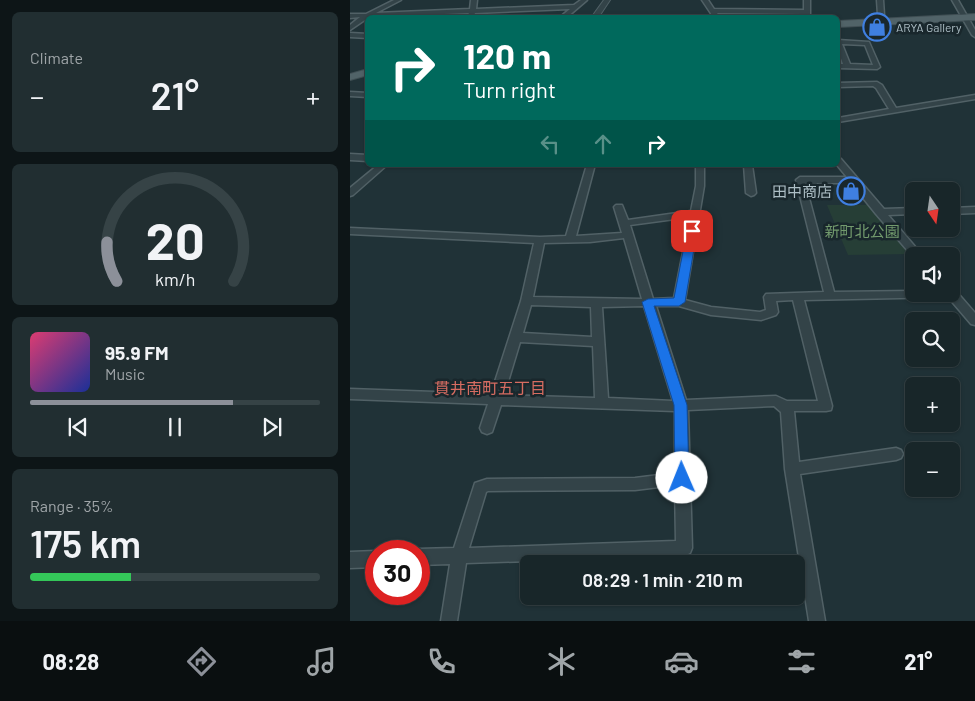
<!DOCTYPE html>
<meta charset="utf-8">
<style>
body{margin:0;font-family:Barlow,"Noto Sans JP",sans-serif;background:#212e31;color:#f1f3f6;height:100vh;display:flex;flex-direction:column;font-size:19px;white-space:nowrap}
*{box-sizing:border-box;margin:0}
p{font-size:16px;color:#9fa5a8}
.icon{flex:none;width:28px;height:28px;fill:none;stroke:currentColor;stroke-width:2;stroke-linecap:round;stroke-linejoin:round}
.map{position:relative;flex:1;overflow:hidden}
.panel{display:flex;flex-direction:column;gap:12px;padding:12px;background:#0d1517;width:350px}
.panel>*{flex:none}
.guide{position:absolute;left:15px;top:15px;width:475px;height:152px;border-radius:8px;box-shadow:0 1px 4px #0004,0 0 0 1px #364346;background:#00695c;color:#fff;overflow:hidden}
.needle{width:32px;rotate:167deg}
.controls{position:absolute;left:555px;top:182px;display:grid;gap:10px}
.controls a{display:grid;place-items:center;width:55px;height:55px;border-radius:8px;background:#182629;box-shadow:0 1px 4px #0004,0 0 0 1px #364346;font-size:25px}
.speed{position:absolute;left:15px;top:540px;display:flex;gap:10px;font-size:25px;font-weight:700;text-align:center}
.speed>*{display:grid;place-content:center;width:65px;height:65px;border-radius:50%;background:#182629;box-shadow:0 1px 4px #0004,0 0 0 1px #364346;line-height:1}
.speed .limit{border:8px solid #d22;background:#fff;color:#111}
.pin{position:absolute;display:grid;place-items:center;width:42px;height:42px;color:#fff;margin:-21px;border-radius:10px;box-shadow:0 2px 8px #0006}
.me{position:absolute;width:55px;margin:-28px;rotate:359deg;stroke-linejoin:round;filter:drop-shadow(0 0 4px #0008)}
.turn{display:flex;align-items:center;gap:18px;height:105px;padding:0 15px;font-size:22px}
.turn .icon{width:65px;height:65px;stroke-width:2.5}
.turn b{display:block;font-size:35px;line-height:42px}
.lanes{display:flex;align-items:center;height:48px;padding:0 15px;background:#0003;justify-content:center;gap:25px;direction:ltr}
.lanes .off{opacity:.35}
.big{font-size:38px;font-weight:600;line-height:1.1}
.panel .card{flex:1;display:flex;flex-direction:column;justify-content:center;gap:8px;min-width:0;padding:0 18px;border-radius:8px;background:#212e31}
.panel .dial{align-items:center;gap:0}
.dial svg{height:130px;overflow:visible;fill:none;stroke:#364346;stroke-width:7;stroke-linecap:round;text-anchor:middle}
.dial text{fill:#f1f3f6;stroke:none}
.song{display:flex;align-items:center;gap:15px}
.cover{width:60px;height:60px;border-radius:8px;background:linear-gradient(135deg,hsl(340 70% 55%),hsl(230 70% 35%))}
.played{height:5px;border-radius:2px;background:linear-gradient(90deg,#8c9099 70%,#364346 70%)}
.keys{display:flex;justify-content:space-around;direction:ltr}
.heat{display:flex;justify-content:space-between;align-items:center;font-size:28px;direction:ltr}
.charge{height:8px;border-radius:4px;background:linear-gradient(90deg,#34c759 35%,#364346 0)}
.trip{position:absolute;left:170px;top:555px;width:285px;height:50px;border-radius:8px;background:#182629;box-shadow:0 1px 4px #0004,0 0 0 1px #364346;font-weight:600;line-height:50px;text-align:center}
.dock{display:flex;height:80px;justify-content:space-around;align-items:center;background:#0a0f10;color:#9fa5a8}
.dock .icon{width:35px;height:35px}
.dock .current{color:#8c9099}
.dock b{font-size:22px;color:#f1f3f6}
main{display:flex;flex:1;min-height:0}
.map>svg:first-child{display:block}
.green{fill:#263e36}
.lines{fill:none;stroke-linecap:round;stroke-linejoin:round}
.minor-casing{stroke:#516166;stroke-width:3}
.tertiary-casing{stroke:#516166;stroke-width:2}
.primary-casing{stroke:#404f54;stroke-width:2}
.minor{fill:#334348;fill-rule:evenodd}
.tertiary{fill:#334348;fill-rule:evenodd}
.primary{fill:#516368;fill-rule:evenodd}
.route{fill:#1a73e8;stroke:#114b97}
.labels{text-anchor:middle;dominant-baseline:central;stroke-width:5;stroke-linejoin:round;paint-order:stroke}
.far-poi-label{font-size:12px;fill:#adbec5;stroke:#19272c;text-anchor:start}
.poi-label{font-size:15px;fill:#adbec5;stroke:#19272c;text-anchor:end}
.park-label{font-size:15px;fill:#729a6d;stroke:#19272c}
.neighbourhood-label{font-size:16px;fill:#d66c61;stroke:#19272c}
</style>
<main>
<section class="panel">
<div class="card"><p>Climate</p>
<div class="heat"><a>−</a><b class="big">21°</b><a>+</a></div>
</div>
<div class="card dial"><svg viewBox="0 0 100 80">
<path d="M14 69A42 42 0 1 1 86 69"/>
<path d="M14 69A42 42 0 0 1 8 45" stroke="#8c9099"/>
<text x="50" y="56" font-size="32" font-weight="700">20</text>
<text x="50" y="72" font-size="11">km/h</text>
</svg></div>
<div class="card">
<div class="song"><i class="cover"></i><div><b>95.9 FM</b><p>Music</p></div></div>
<div class="played"></div>
<div class="keys"><svg class="icon" aria-label="previous" viewBox="0 0 24 24"><path d="M18 5L8 12l10 7zM5 5v14"/></svg><svg class="icon" aria-label="pause" viewBox="0 0 24 24"><path d="M8 5v14M16 5v14"/></svg><svg class="icon" aria-label="next" viewBox="0 0 24 24"><path d="M6 5l10 7-10 7zM19 5v14"/></svg></div>
</div>
<div class="card"><p>Range · 35%</p><b class="big">175 km</b><div class="charge"></div></div>
</section>
<div class="map">
<svg width="625" height="621" viewBox="0 0 625 621">
<rect width="100%" height="100%" fill="#203237"/>
<polygon class="green" points="477,205 518,205 560,254 498,255"/>
<g class="lines">
<g class="minor-casing">
<g id="minor">
<polygon points="44,0 51,0 26,13 120,9 121,0 127,0 126,9 224,5 231,0 237,0 216,18 209,18 220,9 125,13 123,18 116,18 119,13 19,17 0,30 0,25 10,17 0,18 0,14 16,14"/>
<polygon points="352,0 358,0 364,9 454,10 454,0 460,0 460,18 454,18 454,14 367,13 370,17 364,18"/>
<polygon points="527,0 533,0 534,15 537,20 533,20 528,15"/>
<polygon points="602,0 608,0 625,30 625,37 622,35"/>
<polygon points="0,33 18,34 18,38 0,37"/>
<path d="M488 40 519 42 530 67 527 69 488 68V64H493L488 50ZM492 44 515 45 523 65 500 64Z"/>
<polygon points="527,82 532,85 546,108 625,95 625,99 488,122 488,118 539,109 526,88 523,86 488,87 488,83"/>
<polygon points="0,92 18,93 18,97 0,96"/>
<polygon points="0,154 18,155 18,161 0,160"/>
<path d="M488 158 491 159 534 209 564 208V214L538 215 573 256 564 258 526 214 501 183H455L484 292 564 291V294H601V289L605 290 625 313V325L621 324 598 297 454 300 482 406 481 410 476 411H444L449 462 546 448 551 450 553 454 551 458 546 460 450 474 475 621H459L435 469 431 412 424 406 338 410 342 548 340 553 334 556 116 563 107 621H91L100 564 69 565V551H64L69 549 104 548 125 483 137 479 285 478 325 473V411L151 405 142 432 137 434 132 432 130 428 138 404 0 399V389L141 394 171 301 184 243 0 234V228L190 237 216 236 236 168 240 165 244 168 226 236 272 233 264 207 266 205H272L278 220 341 211 346 186V165H354V186L335 300 361 307 410 312 416 310 414 297 416 294 474 292 446 180 450 177H497L487 165ZM340 217 324 298 303 299 280 225ZM274 238 292 299 183 297 194 243 240 242ZM443 300 468 401H437L426 396 336 400 306 306H329L361 315 411 320 426 315 428 312 426 301ZM181 305 241 307 242 337 173 333ZM294 306 323 401 258 398 252 307ZM170 342 243 346 245 398 154 395ZM325 485 326 541 119 548 136 492 138 491 285 490Z"/>
<polygon points="28,165 37,165 3,195 0,196 0,188"/>
<polygon points="394,165 402,165 406,193 404,195 401,196 396,193"/>
<polygon points="625,207 625,213 601,214 601,208"/>
<polygon points="26,551 26,567 0,568 0,552"/>
</g>
</g>
<g class="tertiary-casing">
<polygon id="tertiary" points="254,0 260,0 248,18 241,18"/>
</g>
<g class="primary-casing">
<g id="primary">
<polygon points="625,14 625,20 488,27 488,21"/>
<polygon points="18,69 18,75 0,80 0,74"/>
</g>
</g>
<use href="#minor" class="minor"/>
<use href="#tertiary" class="tertiary"/>
<use href="#primary" class="primary"/>
</g>
<polygon class="route" points="342,228 347,231 335,302 329,306 304,306 337,405 339,478 337,483 332,485 327,483 325,478 324,405 292,302 298,299 324,298 337,231"/>
<defs>
<g id="shop-ring" transform="scale(1.4375)"><circle r="9.5" fill="#19272c" stroke="#3f7fe0" stroke-width="1.5"/><path d="M-5-2.5h2.3a2.7 3.5 0 0 1 5.4 0H5L5.5 6h-11ZM-1.5-2.5h3a1.5 2.3 0 0 0-3 0Z" fill="#3f7fe0"/></g>
</defs>
<g fill-rule="evenodd">
<use href="#shop-ring" x="527" y="27"/>
<use href="#shop-ring" x="501" y="191"/>
</g>
<g class="labels">
<g class="far-poi-label">
<text x="546" y="27">ARYA Gallery</text>
</g>
<g class="poi-label">
<text x="482" y="191">田中商店</text>
</g>
<g class="park-label">
<text x="512" y="231">新町北公園</text>
</g>
<g class="neighbourhood-label">
<text x="140" y="387">貫井南町五丁目</text>
</g>
</g>
</svg>
<div class="controls">
<a><svg class="needle" viewBox="-14 -14 28 28"><path d="M0-13l5 13h-10z" fill="#e53935"/><path d="M0 13l5-13h-10z" fill="#9fa5a8"/></svg></a>
<a><svg class="icon" aria-label="sound" viewBox="0 0 24 24"><path d="M4 9h4l5-4v14l-5-4H4zM17 9q2 3 0 6"/></svg></a>
<a><svg class="icon" aria-label="search" viewBox="0 0 24 24"><circle cx="10" cy="10" r="6"/><path d="M15 15l6 6"/></svg></a>
<a>+</a>
<a>−</a>
</div>
<div class="speed"><div class="limit">30</div></div>
<div class="pin" style="left:342px;top:231px;background:#d93025"><svg class="icon" aria-label="arrive" viewBox="0 0 24 24"><path d="M6 21V4h12l-3 4 3 4H6"/></svg></div>
<svg class="me" style="left:332px;top:478px" viewBox="-20 -20 40 40"><circle r="19" fill="#fff"/><path d="M0-13L10 11 0 6-10 11z" fill="#1a73e8"/></svg>
<div class="trip">08:29 · 1 min · 210 m</div>
<div class="guide">
<div class="turn"><svg class="icon" aria-label="right" viewBox="0 0 24 24"><path d="M7 20v-9h11M14 6l5 5-5 5"/></svg><div><b>120 m</b>Turn right</div></div>
<div class="lanes"><svg class="icon off" aria-label="left" viewBox="0 0 24 24"><path d="M17 20v-9H6M10 6l-5 5 5 5"/></svg><svg class="icon off" aria-label="ahead" viewBox="0 0 24 24"><path d="M12 20V5M6 11l6-6 6 6"/></svg><svg class="icon" aria-label="right" viewBox="0 0 24 24"><path d="M7 20v-9h11M14 6l5 5-5 5"/></svg></div>
</div>
</div>
</main>
<nav class="dock">
<b>08:28</b>
<svg class="icon current" aria-label="directions" viewBox="0 0 24 24"><path d="M12 3l9 9-9 9-9-9zM9 14v-3h6M13 9l2 2-2 2"/></svg>
<svg class="icon" aria-label="music" viewBox="0 0 24 24"><path d="M9 18V5l10-2v13"/><circle cx="6" cy="18" r="3"/><circle cx="16" cy="16" r="3"/></svg>
<svg class="icon" aria-label="phone" viewBox="0 0 24 24"><path d="M5 4h4l2 5-3 2q2 4 5 5l2-3 5 2v4C11 20 4 13 5 4z"/></svg>
<svg class="icon" aria-label="climate" viewBox="0 0 24 24"><path d="M12 3v18M4 7l16 10M4 17L20 7"/></svg>
<svg class="icon" aria-label="car" viewBox="0 0 24 24"><path d="M5 17H2v-5l4-1 3-4h7l3 4 3 1v5h-3M9 17h6M6 11h13"/><circle cx="7" cy="17" r="2"/><circle cx="17" cy="17" r="2"/></svg>
<svg class="icon" aria-label="filters" viewBox="0 0 24 24"><path d="M4 7h16M4 17h16"/><circle cx="9" cy="7" r="2"/><circle cx="15" cy="17" r="2"/></svg>
<b>21°</b>
</nav>
